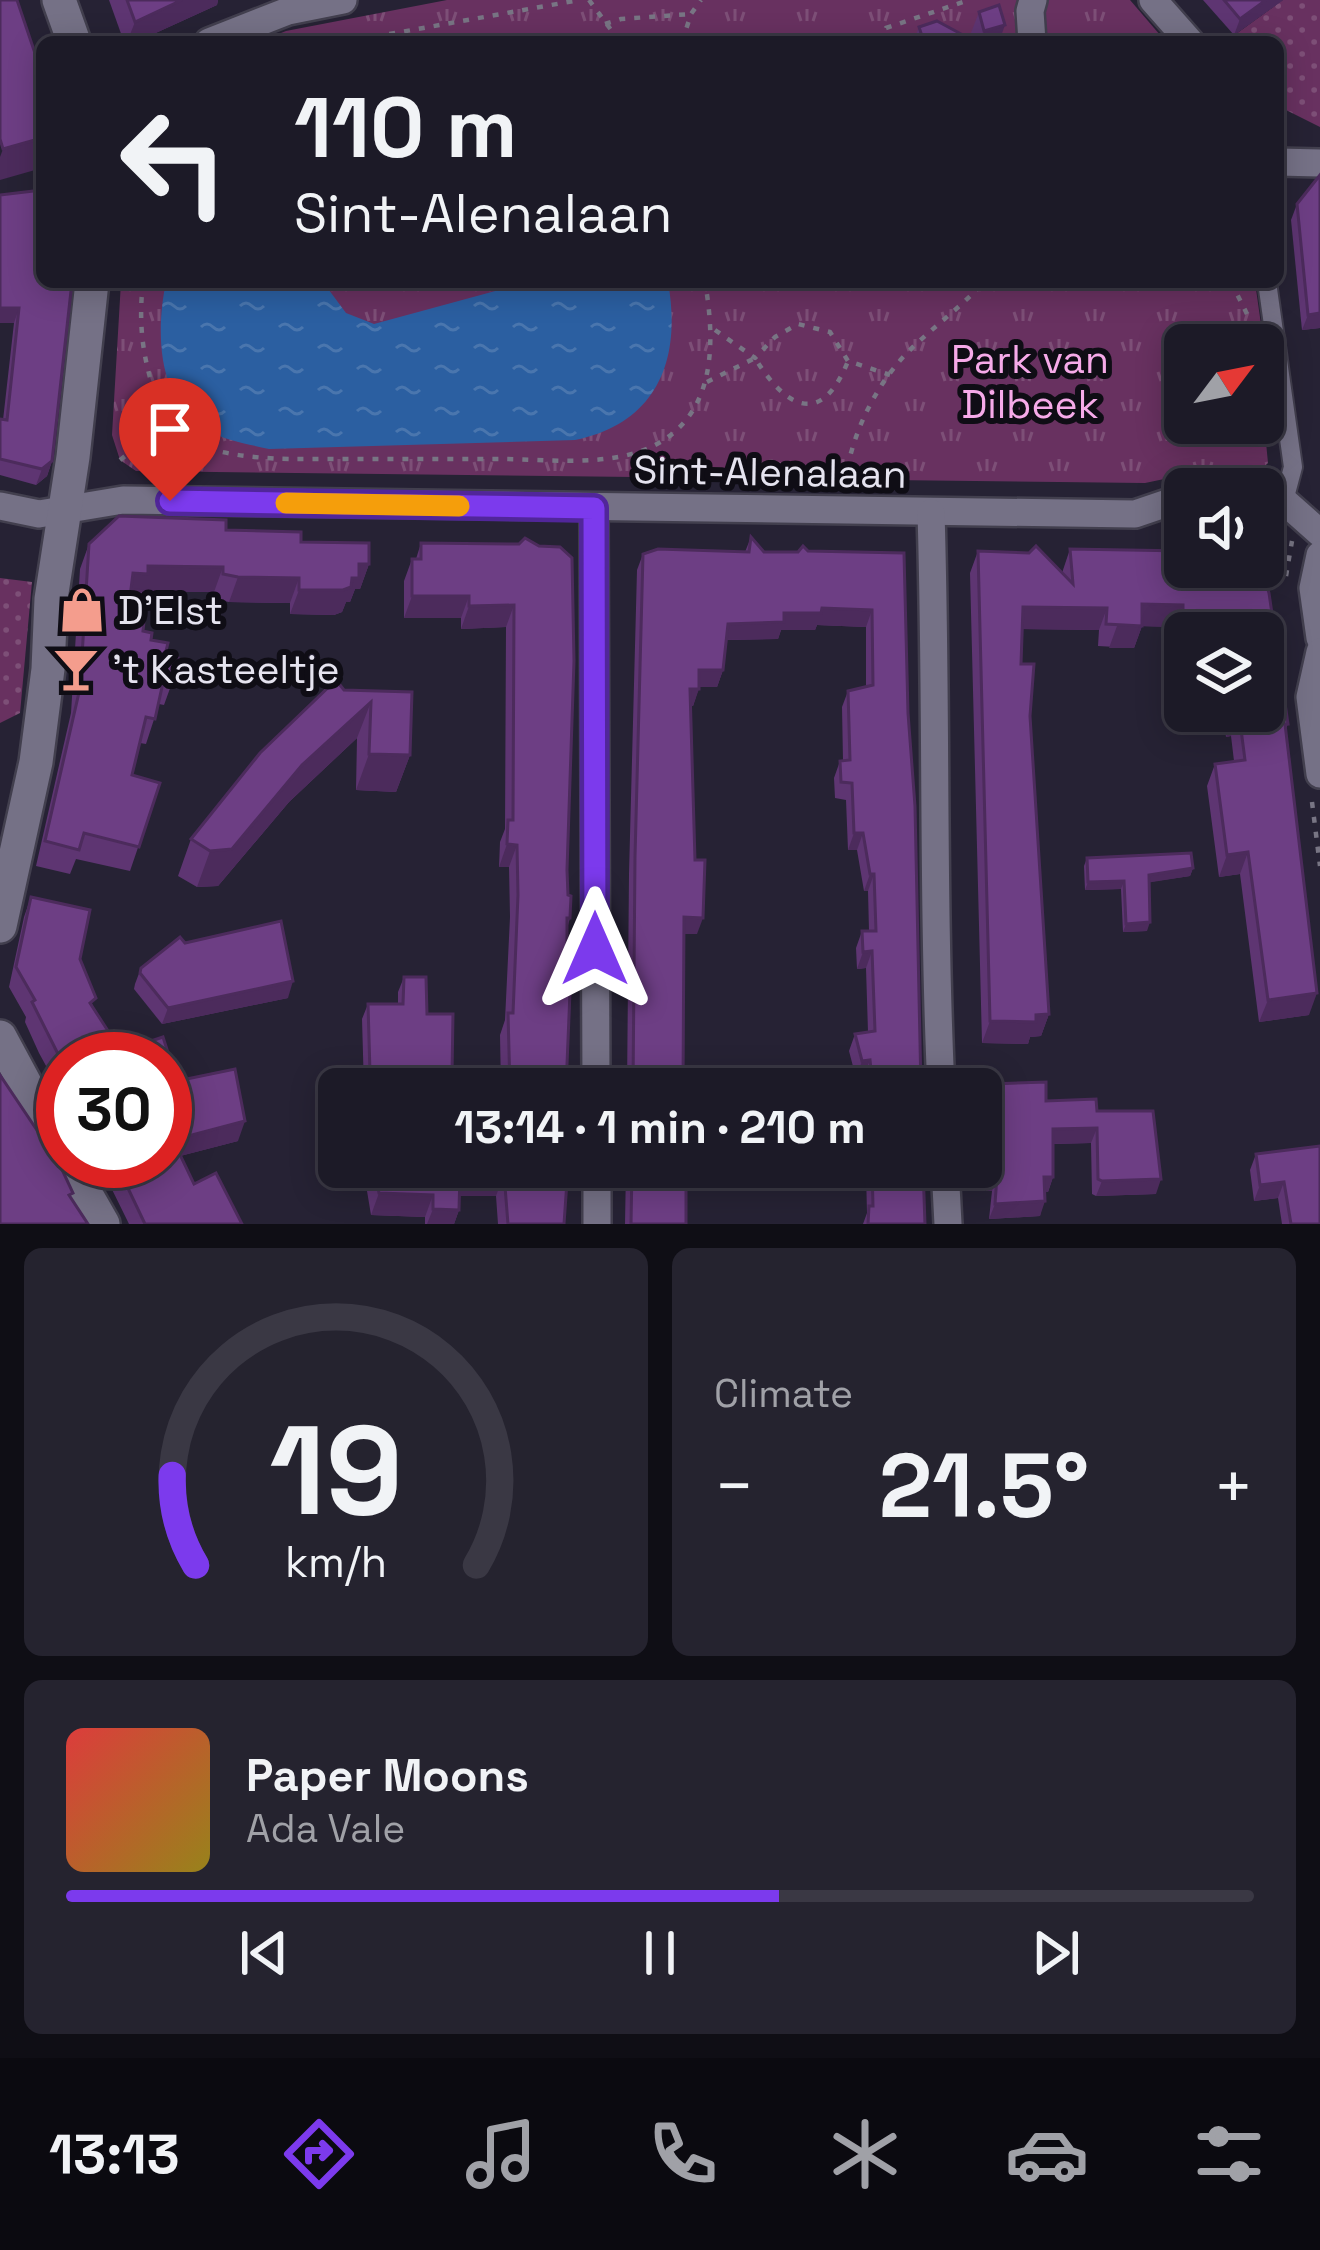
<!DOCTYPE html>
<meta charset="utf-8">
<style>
body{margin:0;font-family:"Space Grotesk",sans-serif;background:#25232f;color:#f1f3f6;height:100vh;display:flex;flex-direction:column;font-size:45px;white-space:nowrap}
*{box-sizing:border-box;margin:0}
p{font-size:39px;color:#a0a1a7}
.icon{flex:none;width:66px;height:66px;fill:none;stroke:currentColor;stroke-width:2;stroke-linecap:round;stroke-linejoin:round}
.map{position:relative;height:1224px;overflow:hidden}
.side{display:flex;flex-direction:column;gap:24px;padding:24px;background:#0f0e15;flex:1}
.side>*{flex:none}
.banner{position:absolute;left:36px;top:36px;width:1248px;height:252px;border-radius:18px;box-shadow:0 6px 30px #0003,0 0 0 3px #3a3844;background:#1c1a27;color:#f1f3f6;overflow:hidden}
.needle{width:78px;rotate:58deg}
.controls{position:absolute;left:1164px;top:324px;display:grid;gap:24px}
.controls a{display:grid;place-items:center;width:120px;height:120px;border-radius:18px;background:#1c1a27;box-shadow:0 6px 30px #0003,0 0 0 3px #3a3844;font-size:60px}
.speed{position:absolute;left:36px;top:1032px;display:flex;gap:24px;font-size:60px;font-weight:700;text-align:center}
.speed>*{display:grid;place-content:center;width:156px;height:156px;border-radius:50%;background:#1c1a27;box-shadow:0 6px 30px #0003,0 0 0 3px #3a3844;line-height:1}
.speed .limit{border:18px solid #d22;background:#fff;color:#111}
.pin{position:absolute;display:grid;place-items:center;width:102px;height:102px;color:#fff;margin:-123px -51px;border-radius:50% 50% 50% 0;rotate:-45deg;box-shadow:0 0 12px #0007}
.pin .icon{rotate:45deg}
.me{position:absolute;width:132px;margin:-66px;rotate:0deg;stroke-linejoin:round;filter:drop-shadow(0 0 9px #0008)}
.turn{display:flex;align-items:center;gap:42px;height:252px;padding:0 60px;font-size:54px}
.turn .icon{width:156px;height:156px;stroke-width:2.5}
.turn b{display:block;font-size:84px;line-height:102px}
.big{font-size:90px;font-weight:700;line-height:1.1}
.side .card{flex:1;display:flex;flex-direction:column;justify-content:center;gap:18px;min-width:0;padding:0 42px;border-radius:18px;background:#25232f}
.side .dial{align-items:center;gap:0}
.dial svg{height:312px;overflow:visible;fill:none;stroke:#3a3844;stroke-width:7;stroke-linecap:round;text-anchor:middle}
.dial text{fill:#f1f3f6;stroke:none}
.song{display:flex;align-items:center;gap:36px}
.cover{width:144px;height:144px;border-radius:18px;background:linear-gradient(135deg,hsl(0 70% 55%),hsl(50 70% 35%))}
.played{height:12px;border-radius:6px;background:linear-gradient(90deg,#7c3aed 60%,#3a3844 60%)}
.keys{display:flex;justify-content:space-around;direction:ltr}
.heat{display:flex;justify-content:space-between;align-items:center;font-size:66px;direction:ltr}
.side .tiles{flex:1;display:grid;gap:24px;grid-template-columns:1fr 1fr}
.card:last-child{grid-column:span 2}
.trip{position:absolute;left:318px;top:1068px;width:684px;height:120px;border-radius:18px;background:#1c1a27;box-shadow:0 6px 30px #0003,0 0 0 3px #3a3844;font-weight:700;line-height:120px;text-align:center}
.dock{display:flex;height:192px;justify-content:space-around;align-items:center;background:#0b0a10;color:#a0a1a7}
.dock .icon{width:84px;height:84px}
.dock .on{color:#7c3aed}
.dock b{font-size:54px;color:#f1f3f6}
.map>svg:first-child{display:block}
.grass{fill:url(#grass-dots)}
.park{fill:url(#park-tufts)}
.water{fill:url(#water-ripples)}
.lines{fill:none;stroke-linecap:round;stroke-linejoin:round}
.pedestrian-casing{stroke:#423f4e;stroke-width:22}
.minor-casing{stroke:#423f4e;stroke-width:32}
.tertiary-casing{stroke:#423f4e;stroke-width:38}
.path{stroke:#787584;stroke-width:4.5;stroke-dasharray:6 9;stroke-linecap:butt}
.pedestrian{stroke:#757186;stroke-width:18}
.minor{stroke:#757186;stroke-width:27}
.tertiary{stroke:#757186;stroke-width:33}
.wall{fill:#5e3572}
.shaded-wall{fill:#4c2b5c}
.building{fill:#6d3e84;stroke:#4c2b5c;stroke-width:3}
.route-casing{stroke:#51269a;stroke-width:30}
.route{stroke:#7c3aed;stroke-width:21}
.slow{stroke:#f59e0b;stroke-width:21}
.labels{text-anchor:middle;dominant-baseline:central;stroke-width:12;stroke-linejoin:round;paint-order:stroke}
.park-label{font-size:39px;fill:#f6aae9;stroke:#0f0d15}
.street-label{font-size:39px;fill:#e5e3ef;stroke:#0f0d15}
.poi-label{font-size:39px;fill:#e5e3ef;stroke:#0f0d15;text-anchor:start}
</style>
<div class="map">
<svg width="1320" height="1224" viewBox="0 0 1320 1224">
<defs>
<pattern id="grass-dots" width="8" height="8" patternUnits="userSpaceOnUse" patternTransform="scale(3)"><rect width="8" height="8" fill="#683160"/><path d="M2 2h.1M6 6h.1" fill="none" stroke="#7d4f77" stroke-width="1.8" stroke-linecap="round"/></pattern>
<pattern id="park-tufts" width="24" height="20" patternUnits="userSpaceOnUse" patternTransform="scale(3)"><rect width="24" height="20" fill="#683160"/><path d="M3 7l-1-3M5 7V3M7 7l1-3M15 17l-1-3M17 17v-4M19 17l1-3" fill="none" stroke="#7d4f77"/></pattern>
<pattern id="water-ripples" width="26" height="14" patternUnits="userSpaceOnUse" patternTransform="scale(3)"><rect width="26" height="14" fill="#2b5fa1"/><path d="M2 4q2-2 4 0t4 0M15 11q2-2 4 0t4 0" fill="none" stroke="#4a76ae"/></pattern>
</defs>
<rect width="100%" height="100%" fill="#262234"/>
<g class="grass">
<polygon points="1283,0 1320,0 1320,127 1286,110 1278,101 1278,42 1241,42 1236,34"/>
<polygon points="0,578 32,582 20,713 0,723"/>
</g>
<g class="park">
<polygon points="447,0 1130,0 1166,42 259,42 286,31"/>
<polygon points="121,282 1255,282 1266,360 1263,368 1263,345 1185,345 1185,423 1263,423 1263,412 1268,463 1257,473 1188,474 1145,483 136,471 120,460 112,435"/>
</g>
<path class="water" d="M166 282H323L346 313 374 324 528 282H668C682 360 657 423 575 440L269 449C248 444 225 441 206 429 156 400 156 330 166 282Z"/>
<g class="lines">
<g class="pedestrian-casing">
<polyline id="pedestrian" points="1267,282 1293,467 1284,501"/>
</g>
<g class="minor-casing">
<g id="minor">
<polyline points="1153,0 1190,42"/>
<polyline points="209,42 288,11 343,0"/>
<polyline points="1032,42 1030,11 1033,0"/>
<polyline points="1278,162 1320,163"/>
<polyline points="1263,496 1284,501 1320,533"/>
<polyline points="0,506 39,514 123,500 1135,514 1185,497"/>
<polyline points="594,508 596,1089"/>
<path d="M931 513C937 705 932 897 941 1089"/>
<polyline points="1320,555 1313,588 1320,638"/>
<polyline points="1320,652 1310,697 1320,774"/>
<polyline points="597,1167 597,1224"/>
<polyline points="945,1167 948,1224"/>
</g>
</g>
<g class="tertiary-casing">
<g id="tertiary">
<polyline points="59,0 74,42"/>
<polyline points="0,926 36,762 48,669 51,599 73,457 92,282"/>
<polyline points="0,1037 63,1154"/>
<polyline points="67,1161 103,1224"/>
</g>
</g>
<g class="path">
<polyline points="589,0 620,42"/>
<polyline points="605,24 621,19 691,14"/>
<polyline points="345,42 579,0"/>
<polyline points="682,42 691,14 701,0"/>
<polyline points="880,42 886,28 969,0"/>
<path d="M143 282C138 327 143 360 158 403 161 412 163 422 170 428 197 455 261 459 297 459 365 459 432 459 500 459 547 459 611 468 655 445 717 413 715 340 705 282"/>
<polyline points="1231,282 1247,314"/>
<polyline points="715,330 755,358 775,337 798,324 830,332 848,361 890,375"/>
<path d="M707 382 755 358C785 407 821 429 848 361"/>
<polyline points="120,460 166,425"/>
<path d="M845 483C851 434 877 381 913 347 936 325 962 306 984 282"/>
<polyline points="1286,576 1292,541"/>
<polyline points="1312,802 1320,866"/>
</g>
<use href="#pedestrian" class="pedestrian"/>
<use href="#minor" class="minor"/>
<use href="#tertiary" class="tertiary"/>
</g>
<g class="wall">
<polygon points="109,0 218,0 217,5 136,42 124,42"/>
<polygon points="1203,0 1283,0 1234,35"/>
<polygon points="979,12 999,42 913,42 919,27 969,38"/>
<polygon points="1320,175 1320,328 1302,330 1291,220 1297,204"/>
<polygon points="0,195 52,461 47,476 36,485 0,475 0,419 3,420 14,323 0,323"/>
<polygon points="226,530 301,542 369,564 360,589 355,589 350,602 346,602 342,612 334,615 290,614 290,603 229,602 214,599 214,592 143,591 143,631 165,655 173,680 164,705 159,704 146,744 140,743 132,775 160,783 130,871 76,859 70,874 36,866 71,713 80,569 89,544"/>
<polygon points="751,537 764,552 904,553 908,713 921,1089 866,1089 863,1077 856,1078 849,1051 855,1034 868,1032 866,968 857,969 856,948 862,931 869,931 868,891 864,891 857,850 848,850 846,800 835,798 834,778 840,761 843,761 842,707 848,691 866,687 866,627 817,625 815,630 781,630 778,639 727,640 723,670 717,687 699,687 693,706 691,706 697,934 684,934 683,1089 627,1089 629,874 637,570 643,554 745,552"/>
<polygon points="421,543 519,544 567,870 570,918 567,929 566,1089 501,1089 500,1035 505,1020 510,917 509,867 499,867 500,842 505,829 506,627 461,629 461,618 404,618 404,581 412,559 416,559"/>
<polygon points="1070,549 1261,567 1288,724 1285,731 1309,1015 1259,1022 1240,874 1219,877 1207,786 1215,764 1234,761 1231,736 1226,737 1223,711 1263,711 1263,633 1185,633 1175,644 1175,627 1142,626 1134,648 1098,646 1099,630 1022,629 1021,664 1030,716 1049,1014 1041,1036 1030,1037 1028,1044 982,1043 970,573 978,551 1029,553 1062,573"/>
<polygon points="344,690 412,692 410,755 396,792 356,790 357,738 289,802 218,886 197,887 178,876 191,839"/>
<polygon points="1087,858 1193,868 1190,876 1149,882 1147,931 1123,932 1121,889 1085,890 1084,866"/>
<polygon points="31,897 80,959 93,1007 121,1051 177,1081 238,1141 180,1156 194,1184 242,1224 129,1224 98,1161 165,1161 63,1059 63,1097 39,1053 25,1022 26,1017 9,987 24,917"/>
<polygon points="185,943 288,998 162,1024 134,989 135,984 141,968"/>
<polygon points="404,977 427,1014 452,1075 447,1089 364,1089 362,1019 368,1004 398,1004 398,992"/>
<polygon points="991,1084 1046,1101 1097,1111 1156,1194 1096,1196 1092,1194 1091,1143 1053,1144 1053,1177 1048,1192 1045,1192 1040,1216 989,1219 992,1191 986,1191 985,1099"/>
<polygon points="1320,1146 1320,1224 1282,1224 1278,1198 1254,1201 1250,1170 1256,1154"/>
<polygon points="363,1167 572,1167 567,1180 564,1224 498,1224 496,1196 459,1196 459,1210 454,1224 425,1224 425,1217 371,1215"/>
<polygon points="626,1167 680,1167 679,1185 686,1224 625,1224"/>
<polygon points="848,1167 923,1167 925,1224 863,1224 867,1213 866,1173 848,1173"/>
</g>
<g class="shaded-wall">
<polygon points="182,0 218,0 217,5 136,42 127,42 135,22"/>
<polygon points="1266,0 1283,0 1234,35 1240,19"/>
<polygon points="1005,25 999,42 980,42 984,31"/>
<polygon points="42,138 42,168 0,180 0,157 3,149"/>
<polygon points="0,308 19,308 14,323 0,323"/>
<polygon points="1320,313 1320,328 1302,330 1308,315"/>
<polygon points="52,461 47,476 36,485 42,469"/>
<polygon points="359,564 369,564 360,589 355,589 350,602 346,602 342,612 334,615 290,614 299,590"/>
<polygon points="148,566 223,567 214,592 142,591 124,598 133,573"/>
<polygon points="238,577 299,578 290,603 229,602"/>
<polygon points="412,596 469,596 461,618 404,618"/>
<polygon points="1142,604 1183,605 1175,627 1134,626"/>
<polygon points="514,605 506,627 461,629 469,606"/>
<polygon points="1023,607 1107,608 1099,630 1015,629"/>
<polygon points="822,608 872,610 866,627 817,625 815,630 781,630 778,639 722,640 728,624"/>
<polygon points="1225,620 1220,633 1185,633 1185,644 1175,644 1183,622"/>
<polygon points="1117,626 1142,626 1134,648 1109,648"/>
<polygon points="699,670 723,670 717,687 693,687"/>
<polygon points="690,689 699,689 693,706 684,706"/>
<polygon points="371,702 357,738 289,802 218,886 197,887 210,851"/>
<polygon points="1239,714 1231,736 1226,737 1234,715"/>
<polygon points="369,754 410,755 396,792 356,790"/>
<polygon points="854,833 863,833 857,850 848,850"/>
<polygon points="507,844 517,845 509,867 499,867"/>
<polygon points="1248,852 1240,874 1219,877 1227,855"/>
<polygon points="1193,868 1190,876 1146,883 1149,875"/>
<polygon points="870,874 874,874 868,891 864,891"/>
<polygon points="1124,881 1121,889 1085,890 1088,882"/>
<polygon points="684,917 703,918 697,934 678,934"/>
<polygon points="1150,922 1147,931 1123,932 1126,924"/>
<polygon points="872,951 866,968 857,969 863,952"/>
<polygon points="293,981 288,998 162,1024 168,1008"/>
<polygon points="1317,993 1309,1015 1259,1022 1268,1000"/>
<polygon points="1049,1014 1041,1036 1030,1037 1028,1044 982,1043 990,1021"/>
<polygon points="870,1060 863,1077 856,1078 862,1061"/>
<polygon points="370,1073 452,1075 447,1089 364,1089"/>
<polygon points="245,1121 238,1141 165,1160 173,1140"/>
<polygon points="1097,1128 1091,1143 1048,1144 1053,1129"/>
<polygon points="851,1167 868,1167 866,1173 848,1173"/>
<polygon points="460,1174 504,1174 496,1196 452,1196"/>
<polygon points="992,1176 997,1176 992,1191 986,1191"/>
<polygon points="1044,1177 1053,1177 1048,1192 1039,1192"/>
<polygon points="1161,1179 1156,1194 1096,1196 1102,1181"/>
<polygon points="1284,1182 1278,1198 1254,1201 1260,1185"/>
<polygon points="379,1193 433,1195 425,1217 371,1215"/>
<polygon points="1045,1201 1040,1216 989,1219 995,1204"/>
<polygon points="433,1209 459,1210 454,1224 427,1224"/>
</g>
<g class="building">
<polygon points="0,0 17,0 42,74 42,138 3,149 0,139"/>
<polygon points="127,0 182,0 135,22"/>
<polygon points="1224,0 1266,0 1240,19"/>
<polygon points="999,5 1005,25 984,31 979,12"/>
<polygon points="937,21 976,42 924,42 919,27"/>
<polygon points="1320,175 1320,313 1308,315 1297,204"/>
<polygon points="42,190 42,282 72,282 52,461 42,469 0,459 0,419 7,420 19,308 0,308 0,195"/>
<polygon points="119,516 226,520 226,530 301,532 301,542 369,543 369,564 359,564 359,578 352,578 351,587 343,590 299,590 299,578 238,577 223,574 223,567 148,566 148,574 133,573 131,589 147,592 143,631 152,633 151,640 168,643 165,655 178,658 173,680 164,678 155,719 146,717 132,775 160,783 139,847 84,833 79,850 45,841 80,688 89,544"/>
<polygon points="751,537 764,552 798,552 803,546 808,551 904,553 908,713 915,806 921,1089 873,1089 870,1060 862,1061 855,1034 875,1031 872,951 863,952 862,931 876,931 874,874 870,874 863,833 854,833 852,783 841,782 840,761 850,760 848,691 873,685 872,610 822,608 821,613 784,613 784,622 728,624 723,670 699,670 699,689 690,689 695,860 705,860 703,918 684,917 683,1089 633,1089 635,857 643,554 658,549 749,552"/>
<polygon points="525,538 539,546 560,547 572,558 574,661 567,870 568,895 571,896 570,918 567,918 567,992 570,992 566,1089 510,1089 508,1013 513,1013 518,895 517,845 507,844 508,820 513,820 514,605 469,606 469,596 412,596 412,559 421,559 421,543 519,544"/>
<polygon points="1036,546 1073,584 1070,549 1185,551 1185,567 1261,567 1269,593 1288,724 1285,724 1317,993 1268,1000 1248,852 1227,855 1215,764 1245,760 1239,714 1234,715 1233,711 1263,711 1263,633 1227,633 1225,620 1183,622 1183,605 1142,604 1142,626 1106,624 1107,608 1023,607 1021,664 1034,664 1030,716 1049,1014 1036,1015 1036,1022 990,1021 978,551 1029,553"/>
<polygon points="336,680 344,690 412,692 410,755 369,754 371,702 302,765 232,849 210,851 191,839 260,753"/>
<polygon points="1191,853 1193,868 1149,875 1150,922 1126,924 1124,881 1088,882 1087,858"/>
<polygon points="31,897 90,910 80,959 96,998 90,1003 121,1051 163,1037 177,1081 235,1069 245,1121 173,1140 194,1184 216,1173 242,1224 145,1224 115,1161 165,1161 165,1059 63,1059 63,1064 32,1002 35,1000 16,967"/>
<polygon points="281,921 293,981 168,1008 140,973 141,968 180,937 185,943"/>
<polygon points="404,977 426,977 427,1014 453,1014 452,1075 370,1073 368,1004 403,1004"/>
<polygon points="0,1075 59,1163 73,1193 69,1195 88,1224 0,1224"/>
<polygon points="1046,1082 1046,1101 1096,1099 1097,1111 1153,1111 1161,1179 1102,1181 1098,1179 1097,1128 1053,1129 1053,1177 1044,1177 1045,1201 995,1204 997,1176 992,1176 991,1084"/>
<polygon points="1320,1146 1320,1224 1291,1224 1284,1182 1260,1185 1256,1154"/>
<polygon points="374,1167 568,1167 564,1224 508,1224 504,1174 460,1174 459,1210 433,1209 433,1195 379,1193"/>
<polygon points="632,1167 680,1167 679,1185 686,1185 686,1224 631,1224"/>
<polygon points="872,1167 923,1167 925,1224 868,1224 869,1206 873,1206"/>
</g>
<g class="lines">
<g class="route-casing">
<polyline id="route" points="170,501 594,508 595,949"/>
</g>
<use href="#route" class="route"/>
<polyline class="slow" points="286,503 459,506"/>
</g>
<defs>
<g id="shop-bare" transform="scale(3.6)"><path d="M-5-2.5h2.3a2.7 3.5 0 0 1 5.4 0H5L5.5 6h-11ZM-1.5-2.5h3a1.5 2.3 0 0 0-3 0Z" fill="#f49d8d" stroke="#0f0d15" stroke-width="2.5" paint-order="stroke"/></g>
<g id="bar-bare" transform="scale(3.6)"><path d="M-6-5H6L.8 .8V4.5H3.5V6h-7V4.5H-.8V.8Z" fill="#f49d8d" stroke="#0f0d15" stroke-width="2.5" paint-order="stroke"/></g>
</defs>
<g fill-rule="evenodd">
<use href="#shop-bare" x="82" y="610"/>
<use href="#bar-bare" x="76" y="669"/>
</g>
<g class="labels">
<g class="park-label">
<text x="1030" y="359">Park van<tspan x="1030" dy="45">Dilbeek</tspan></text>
</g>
<g class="street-label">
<text transform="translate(770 472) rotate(1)">Sint-Alenalaan</text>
</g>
<g class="poi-label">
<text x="118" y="610">D'Elst</text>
<text x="112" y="669">'t Kasteeltje</text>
</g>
</g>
</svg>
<div class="controls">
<a><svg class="needle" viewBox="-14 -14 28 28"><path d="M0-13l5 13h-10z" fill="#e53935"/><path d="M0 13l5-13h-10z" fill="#a0a1a7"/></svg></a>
<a><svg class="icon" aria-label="sound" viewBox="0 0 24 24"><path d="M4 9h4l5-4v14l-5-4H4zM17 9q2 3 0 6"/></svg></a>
<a><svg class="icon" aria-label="layers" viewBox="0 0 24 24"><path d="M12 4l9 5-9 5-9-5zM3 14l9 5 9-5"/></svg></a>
</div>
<div class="speed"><div class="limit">30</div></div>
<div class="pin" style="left:170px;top:501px;background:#d93025"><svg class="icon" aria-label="arrive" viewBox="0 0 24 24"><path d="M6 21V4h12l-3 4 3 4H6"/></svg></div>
<svg class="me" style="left:595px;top:949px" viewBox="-20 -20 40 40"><path d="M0-17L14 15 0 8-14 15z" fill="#7c3aed" stroke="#fff" stroke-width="4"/></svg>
<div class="trip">13:14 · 1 min · 210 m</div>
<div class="banner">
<div class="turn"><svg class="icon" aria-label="left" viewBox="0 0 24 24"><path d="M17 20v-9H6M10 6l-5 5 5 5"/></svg><div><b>110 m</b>Sint-Alenalaan</div></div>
</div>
</div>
<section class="side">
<div class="tiles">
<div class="card dial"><svg viewBox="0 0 100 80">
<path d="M14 69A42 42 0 1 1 86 69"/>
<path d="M14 69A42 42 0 0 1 8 46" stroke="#7c3aed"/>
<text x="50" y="56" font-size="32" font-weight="700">19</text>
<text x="50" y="72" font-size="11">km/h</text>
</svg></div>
<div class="card"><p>Climate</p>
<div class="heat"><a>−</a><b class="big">21.5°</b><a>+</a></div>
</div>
<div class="card">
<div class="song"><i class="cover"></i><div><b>Paper Moons</b><p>Ada Vale</p></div></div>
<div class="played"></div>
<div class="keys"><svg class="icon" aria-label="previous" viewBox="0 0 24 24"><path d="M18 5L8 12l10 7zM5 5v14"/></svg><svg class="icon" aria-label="pause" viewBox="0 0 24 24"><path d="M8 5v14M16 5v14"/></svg><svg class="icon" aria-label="next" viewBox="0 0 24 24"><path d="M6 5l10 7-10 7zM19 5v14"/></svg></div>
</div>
</div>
</section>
<nav class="dock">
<b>13:13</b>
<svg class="icon on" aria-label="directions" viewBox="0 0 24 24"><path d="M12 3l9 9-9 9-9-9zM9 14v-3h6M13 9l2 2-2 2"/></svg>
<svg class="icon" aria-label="music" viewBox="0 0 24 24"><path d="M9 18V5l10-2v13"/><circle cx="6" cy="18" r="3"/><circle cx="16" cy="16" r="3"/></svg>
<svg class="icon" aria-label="phone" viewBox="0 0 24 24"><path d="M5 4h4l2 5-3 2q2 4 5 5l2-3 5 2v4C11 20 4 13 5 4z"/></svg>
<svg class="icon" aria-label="climate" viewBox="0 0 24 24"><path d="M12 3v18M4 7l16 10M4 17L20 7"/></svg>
<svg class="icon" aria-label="car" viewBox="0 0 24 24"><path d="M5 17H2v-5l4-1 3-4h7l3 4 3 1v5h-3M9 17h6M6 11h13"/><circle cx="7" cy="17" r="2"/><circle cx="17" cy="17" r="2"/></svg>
<svg class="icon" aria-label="filters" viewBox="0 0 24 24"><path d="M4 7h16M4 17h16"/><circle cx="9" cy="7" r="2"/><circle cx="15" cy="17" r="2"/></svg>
</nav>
